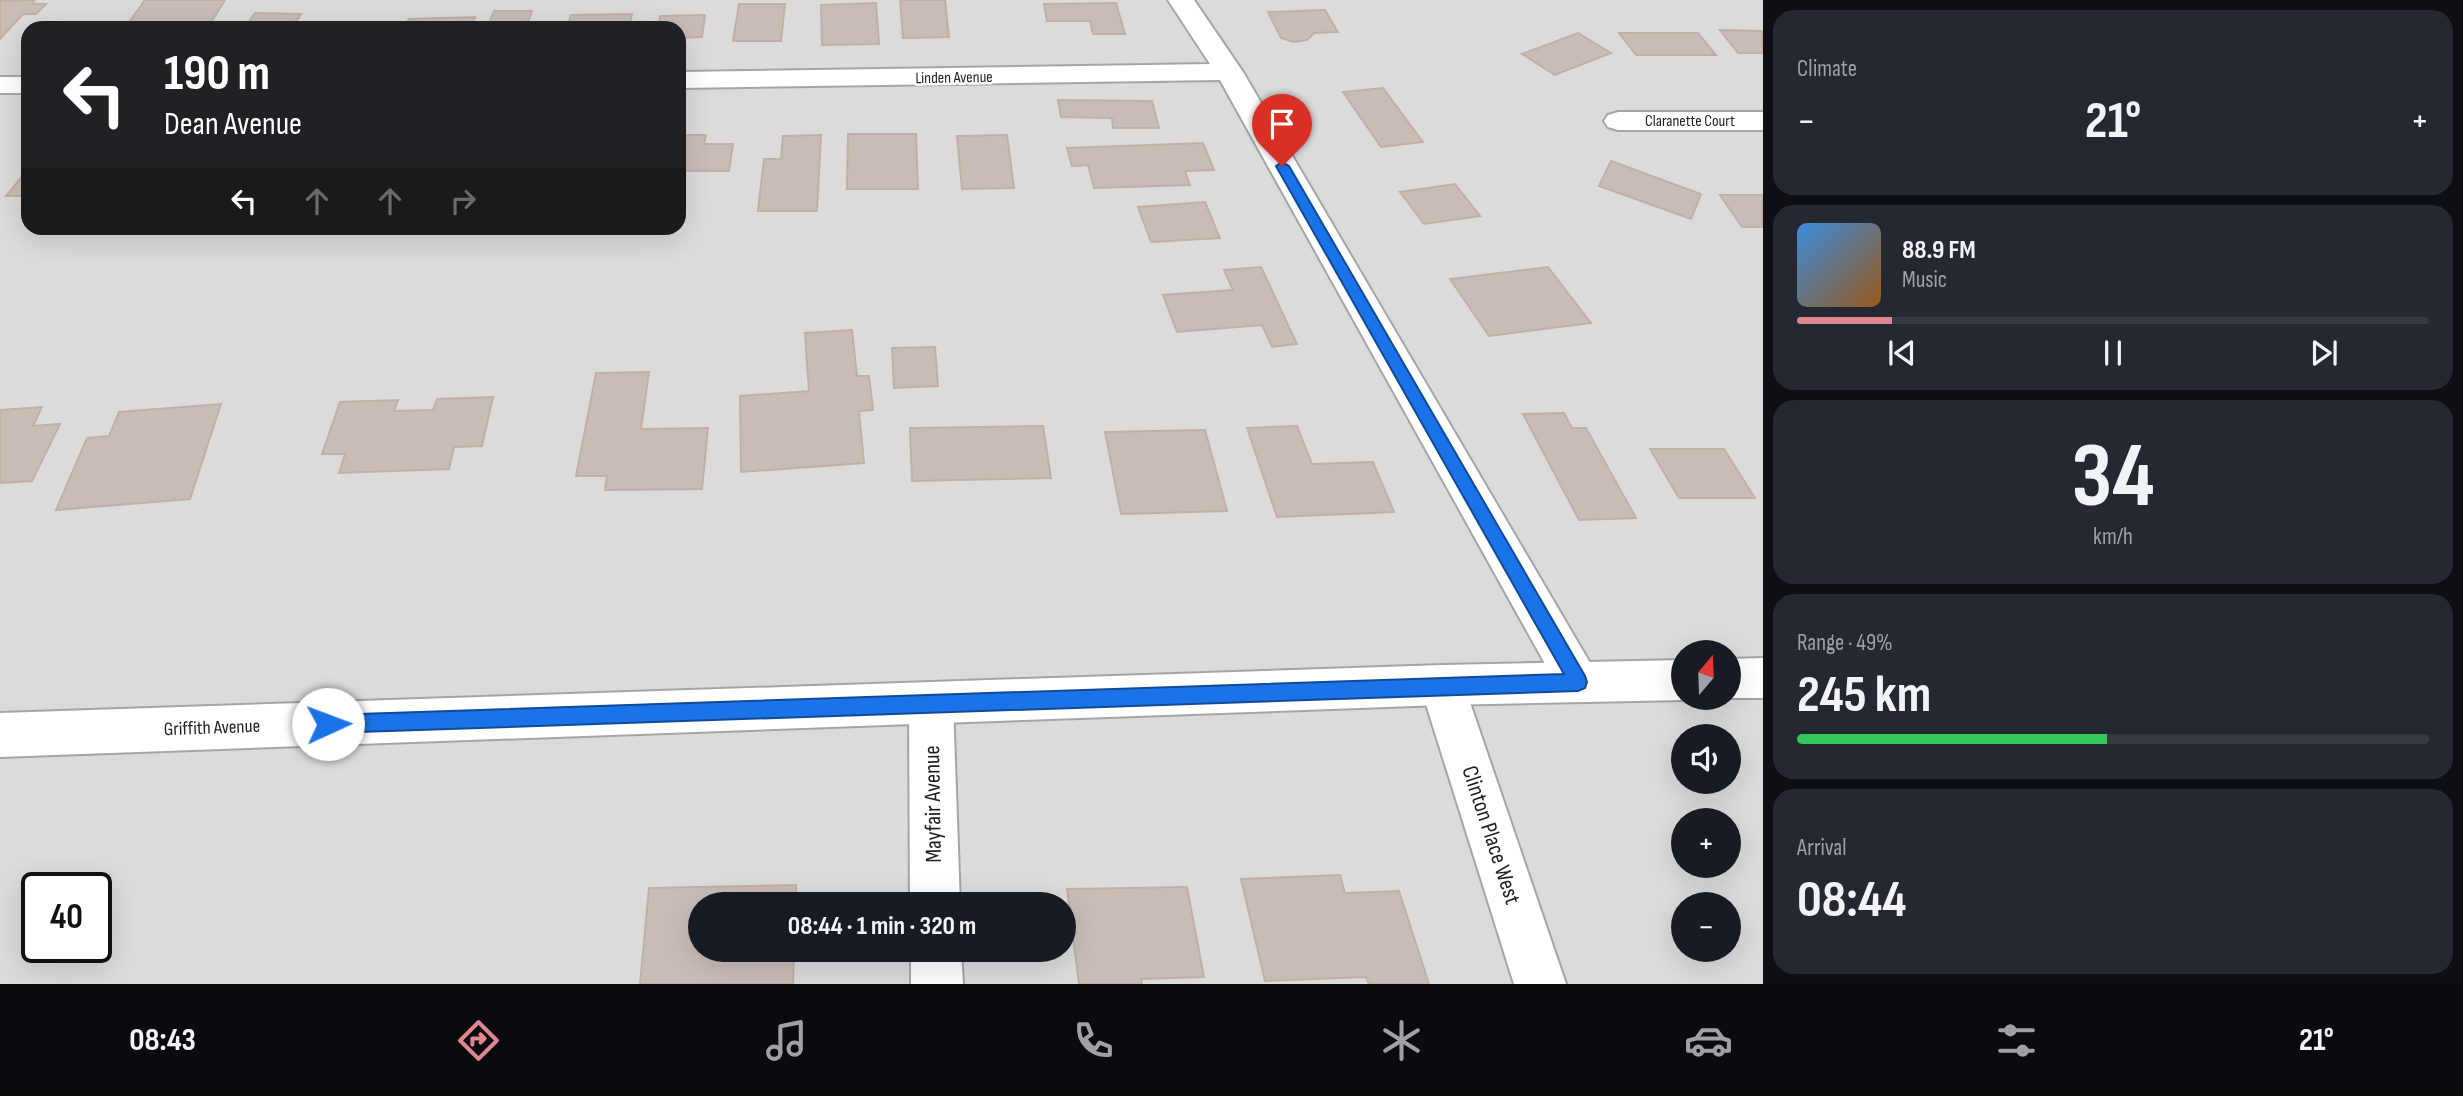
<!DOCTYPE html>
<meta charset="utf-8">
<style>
body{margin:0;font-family:"Sofia Sans Condensed",sans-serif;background:#242831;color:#f1f3f6;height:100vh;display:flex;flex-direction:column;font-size:26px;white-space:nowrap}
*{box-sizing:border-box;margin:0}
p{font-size:23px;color:#9ea1a6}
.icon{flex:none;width:38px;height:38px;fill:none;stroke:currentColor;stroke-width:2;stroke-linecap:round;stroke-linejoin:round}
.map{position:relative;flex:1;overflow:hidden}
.sheet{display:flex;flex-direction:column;gap:10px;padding:10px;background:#0d0f14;width:700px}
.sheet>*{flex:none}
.top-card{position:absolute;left:21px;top:21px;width:665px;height:214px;border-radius:21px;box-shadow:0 7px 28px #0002;background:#202124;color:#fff;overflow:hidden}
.needle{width:46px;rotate:19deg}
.buttons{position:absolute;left:1671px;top:640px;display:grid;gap:14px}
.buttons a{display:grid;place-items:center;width:70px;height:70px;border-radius:50%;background:#171b24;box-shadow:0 7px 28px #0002;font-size:35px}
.speed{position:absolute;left:21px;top:872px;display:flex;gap:14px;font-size:35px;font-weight:700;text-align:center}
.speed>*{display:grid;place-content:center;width:91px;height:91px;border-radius:50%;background:#171b24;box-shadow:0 7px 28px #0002;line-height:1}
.speed .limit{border:4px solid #111;border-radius:10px;background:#fff;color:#111}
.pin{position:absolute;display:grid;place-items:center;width:60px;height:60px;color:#fff;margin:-72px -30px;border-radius:50% 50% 50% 0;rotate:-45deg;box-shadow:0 0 7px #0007}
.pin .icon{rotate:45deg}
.me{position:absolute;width:77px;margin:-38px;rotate:88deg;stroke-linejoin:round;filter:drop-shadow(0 0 5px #0008)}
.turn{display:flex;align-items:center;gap:24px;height:147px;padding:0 28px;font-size:32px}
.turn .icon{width:91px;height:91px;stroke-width:2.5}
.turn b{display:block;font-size:49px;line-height:60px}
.lanes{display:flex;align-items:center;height:66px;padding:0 28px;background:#0003;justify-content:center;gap:35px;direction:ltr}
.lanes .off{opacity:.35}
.big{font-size:52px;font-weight:700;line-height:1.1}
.sheet .card{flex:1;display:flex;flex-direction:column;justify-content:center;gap:10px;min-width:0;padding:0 24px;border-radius:21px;background:#242831}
.sheet .dial{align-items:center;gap:0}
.dial b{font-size:91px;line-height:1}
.song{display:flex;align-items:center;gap:21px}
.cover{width:84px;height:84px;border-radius:10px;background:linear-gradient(135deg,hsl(210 70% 55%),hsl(30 70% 35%))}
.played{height:7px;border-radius:4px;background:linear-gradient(90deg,#e0868e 15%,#363941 15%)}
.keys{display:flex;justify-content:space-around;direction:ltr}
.heat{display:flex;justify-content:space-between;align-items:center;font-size:38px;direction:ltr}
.charge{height:10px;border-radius:5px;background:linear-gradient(90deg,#34c759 49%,#363941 0)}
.trip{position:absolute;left:688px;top:892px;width:388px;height:70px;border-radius:35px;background:#171b24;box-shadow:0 7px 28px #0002;font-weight:700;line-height:70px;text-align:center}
.tab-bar{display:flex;height:112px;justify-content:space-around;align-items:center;background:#090b0e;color:#9ea1a6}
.tab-bar .icon{width:49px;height:49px}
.tab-bar .selected{color:#e0868e}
.tab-bar b{font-size:32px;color:#f1f3f6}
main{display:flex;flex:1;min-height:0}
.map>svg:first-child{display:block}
.residential{fill:#dcdbdb;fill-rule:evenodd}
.building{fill:#c8bdb6;stroke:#c2b0a5;stroke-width:2}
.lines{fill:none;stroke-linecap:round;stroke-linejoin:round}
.minor-casing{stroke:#a5a5a5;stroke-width:4}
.tertiary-casing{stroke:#a5a5a5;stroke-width:4}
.minor{fill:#fff;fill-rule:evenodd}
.tertiary{fill:#fff;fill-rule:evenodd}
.route{fill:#1a73e8;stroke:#114b97;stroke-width:2}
.labels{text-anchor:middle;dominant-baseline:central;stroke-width:5;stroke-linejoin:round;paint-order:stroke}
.far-street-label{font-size:16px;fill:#1e1e1e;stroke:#fff}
.street-label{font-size:19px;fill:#1e1e1e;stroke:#fff}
.near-street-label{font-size:23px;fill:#1e1e1e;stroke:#fff}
</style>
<main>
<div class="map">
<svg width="1763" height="984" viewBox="0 0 1763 984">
<rect width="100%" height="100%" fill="#f0ebe3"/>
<path class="residential" d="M0 0H1763V984H0ZM28 28H679V228H28ZM1684 653H1729V698H1684ZM1684 737H1729V782H1684ZM1684 821H1729V866H1684ZM37 887H96V947H37ZM700 905H1064V950H700ZM1684 905H1729V950H1684Z"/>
<g class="building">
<polygon points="35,0 32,4 46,4 36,14 23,14 0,39 0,1"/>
<polygon points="145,0 225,0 210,24 127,25"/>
<polygon points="900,0 945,0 949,37 903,38"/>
<polygon points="876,3 879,44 822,45 821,5"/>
<polygon points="1116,3 1125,34 1093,34 1090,21 1047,21 1044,4"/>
<polygon points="739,4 785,4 781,41 733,41"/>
<polygon points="1325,10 1338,32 1314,33 1307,40 1294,42 1281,38 1268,12"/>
<polygon points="494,11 532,11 526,28 487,28"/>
<polygon points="255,13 301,14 292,28 245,28"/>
<polygon points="632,14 629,28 567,28 571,15"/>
<polygon points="705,15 702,37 679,38 679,28 658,28 660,16"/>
<polygon points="475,17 472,28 405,28 409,19"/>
<polygon points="370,22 367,28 324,28 326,23"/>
<polygon points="1720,30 1763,31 1763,53 1738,53"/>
<polygon points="1578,33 1611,53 1555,75 1522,54"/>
<polygon points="1619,33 1698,33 1716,55 1636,55"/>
<polygon points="1383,88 1423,142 1381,147 1343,92"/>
<polygon points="1058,100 1152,101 1159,128 1113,128 1112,118 1061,117"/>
<polygon points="848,134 916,134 918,189 847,189"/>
<polygon points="679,135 706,135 704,144 733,144 729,171 679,171"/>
<polygon points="821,135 817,211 758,211 764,159 781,159 783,136"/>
<polygon points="1007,135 1014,188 962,189 957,136"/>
<polygon points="1203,143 1214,170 1185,171 1190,185 1094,188 1088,165 1072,166 1067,148"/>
<polygon points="1611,161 1701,194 1691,219 1599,186"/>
<polygon points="28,169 28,196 6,196"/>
<polygon points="1455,184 1480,216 1424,224 1400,192"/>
<polygon points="1720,195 1763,195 1763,227 1742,227"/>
<polygon points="1205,202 1220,238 1151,242 1138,207"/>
<polygon points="1261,267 1297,344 1272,347 1262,325 1177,332 1163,295 1233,290 1224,270"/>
<polygon points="1548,267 1591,323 1489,336 1450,279"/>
<polygon points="852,330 857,376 869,376 873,410 859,411 864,463 741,472 740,396 809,391 805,333"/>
<polygon points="935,347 938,386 894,388 892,348"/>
<polygon points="649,372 641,429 708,428 702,489 605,490 607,476 576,476 596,373"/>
<polygon points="493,397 482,446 454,447 449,469 339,473 345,454 322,454 340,402 398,400 394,411 433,410 437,399"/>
<polygon points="221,404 190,499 56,510 87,438 109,436 119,412"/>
<polygon points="42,407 33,426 60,424 32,481 0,483 0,410"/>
<polygon points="1564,413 1572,428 1586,428 1636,518 1579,520 1523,414"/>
<polygon points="1043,426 1051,478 912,481 910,428"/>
<polygon points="1297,426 1312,464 1373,462 1394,512 1277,517 1247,428"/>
<polygon points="1205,430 1227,511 1121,514 1105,432"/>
<polygon points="1650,449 1724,449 1755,498 1679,498"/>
<polygon points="1340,875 1345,893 1399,891 1429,984 1369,984 1366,977 1265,981 1241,879"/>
<polygon points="796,885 796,905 700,905 700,950 794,950 793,984 640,984 649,888"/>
<polygon points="1187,887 1204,977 1141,979 1142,984 1079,984 1067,889"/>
</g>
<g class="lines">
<g class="minor-casing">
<g id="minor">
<polygon points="1168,0 1194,0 1243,72 1593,668 1600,682 1593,696 1578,702 1563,696 1220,80 679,88 679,72 1210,64"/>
<rect x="0" y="77" width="28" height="16"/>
<polygon points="1618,112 1763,112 1763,130 1618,130 1608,127 1604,121 1608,115"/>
<polygon points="1442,665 1457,671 1464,685 1566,984 1514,984 1420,685 1427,671"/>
<polygon points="931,682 947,688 953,703 960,905 910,905 909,703 915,688"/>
<polygon points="911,950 961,950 963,984 911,984"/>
</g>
</g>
<g class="tertiary-casing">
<g id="tertiary">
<polygon points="1763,658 1763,698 1726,698 1729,698 1729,659"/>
<polygon points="1684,660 1684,698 1689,698 1684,700 1442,705 0,757 0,713 1442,665"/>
</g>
</g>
<use href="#minor" class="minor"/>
<use href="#tertiary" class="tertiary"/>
</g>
<polygon class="route" points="1282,162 1289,166 1585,676 1587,682 1585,688 1578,691 328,733 322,730 319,724 322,718 328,715 1564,674 1276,166"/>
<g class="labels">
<g class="far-street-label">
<text transform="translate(954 78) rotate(-1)">Linden Avenue</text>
<text x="1690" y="121">Claranette Court</text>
</g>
<g class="street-label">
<text transform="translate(212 728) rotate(-2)">Griffith Avenue</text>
</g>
<g class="near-street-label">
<text transform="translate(933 804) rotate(-91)">Mayfair Avenue</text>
<text transform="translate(1491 835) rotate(72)">Clinton Place West</text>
</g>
</g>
</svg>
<div class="buttons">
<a><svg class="needle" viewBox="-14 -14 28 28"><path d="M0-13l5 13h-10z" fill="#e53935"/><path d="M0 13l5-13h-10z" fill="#9ea1a6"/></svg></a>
<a><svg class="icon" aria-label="sound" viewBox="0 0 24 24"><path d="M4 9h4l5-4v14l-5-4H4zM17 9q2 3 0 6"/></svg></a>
<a>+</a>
<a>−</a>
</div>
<div class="speed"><div class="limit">40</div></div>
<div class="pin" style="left:1282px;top:166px;background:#d93025"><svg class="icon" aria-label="arrive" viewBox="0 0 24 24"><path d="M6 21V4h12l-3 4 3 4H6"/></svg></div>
<svg class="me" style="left:328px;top:724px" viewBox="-20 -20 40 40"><circle r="19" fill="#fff"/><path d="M0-13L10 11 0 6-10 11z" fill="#1a73e8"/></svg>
<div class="trip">08:44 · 1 min · 320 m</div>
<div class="top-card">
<div class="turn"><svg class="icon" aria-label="left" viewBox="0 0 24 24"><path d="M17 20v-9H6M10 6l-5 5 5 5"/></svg><div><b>190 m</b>Dean Avenue</div></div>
<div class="lanes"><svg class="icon" aria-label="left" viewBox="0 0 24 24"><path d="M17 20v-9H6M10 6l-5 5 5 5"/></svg><svg class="icon off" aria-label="ahead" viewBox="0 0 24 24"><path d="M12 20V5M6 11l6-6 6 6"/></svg><svg class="icon off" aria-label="ahead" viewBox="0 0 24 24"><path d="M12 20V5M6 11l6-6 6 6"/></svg><svg class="icon off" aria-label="right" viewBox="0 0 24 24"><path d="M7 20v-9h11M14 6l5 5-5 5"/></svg></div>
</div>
</div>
<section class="sheet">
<div class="card"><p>Climate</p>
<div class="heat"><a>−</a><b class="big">21°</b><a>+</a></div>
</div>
<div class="card">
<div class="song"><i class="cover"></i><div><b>88.9 FM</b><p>Music</p></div></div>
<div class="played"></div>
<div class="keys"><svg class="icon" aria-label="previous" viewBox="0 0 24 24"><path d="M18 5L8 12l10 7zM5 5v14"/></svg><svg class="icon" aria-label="pause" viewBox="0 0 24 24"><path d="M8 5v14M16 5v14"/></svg><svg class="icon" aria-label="next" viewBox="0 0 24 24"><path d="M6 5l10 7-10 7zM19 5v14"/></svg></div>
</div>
<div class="card dial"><b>34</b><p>km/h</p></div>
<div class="card"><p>Range · 49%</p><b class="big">245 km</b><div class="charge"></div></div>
<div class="card"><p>Arrival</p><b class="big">08:44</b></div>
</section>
</main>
<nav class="tab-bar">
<b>08:43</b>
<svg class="icon selected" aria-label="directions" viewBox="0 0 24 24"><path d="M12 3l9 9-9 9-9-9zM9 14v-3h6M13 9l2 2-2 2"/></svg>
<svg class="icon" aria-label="music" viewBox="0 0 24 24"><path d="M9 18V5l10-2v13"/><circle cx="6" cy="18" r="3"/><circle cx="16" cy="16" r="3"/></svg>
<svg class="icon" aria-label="phone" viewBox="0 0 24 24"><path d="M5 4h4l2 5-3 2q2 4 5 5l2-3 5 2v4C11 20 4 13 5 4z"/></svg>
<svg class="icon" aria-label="climate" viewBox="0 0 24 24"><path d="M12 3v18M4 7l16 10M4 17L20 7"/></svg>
<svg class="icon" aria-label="car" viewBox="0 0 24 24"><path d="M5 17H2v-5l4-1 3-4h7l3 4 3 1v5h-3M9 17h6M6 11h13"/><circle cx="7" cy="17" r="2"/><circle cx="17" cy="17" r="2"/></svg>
<svg class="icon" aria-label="filters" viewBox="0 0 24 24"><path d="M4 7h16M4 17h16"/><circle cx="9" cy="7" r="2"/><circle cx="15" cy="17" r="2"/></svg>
<b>21°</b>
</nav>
